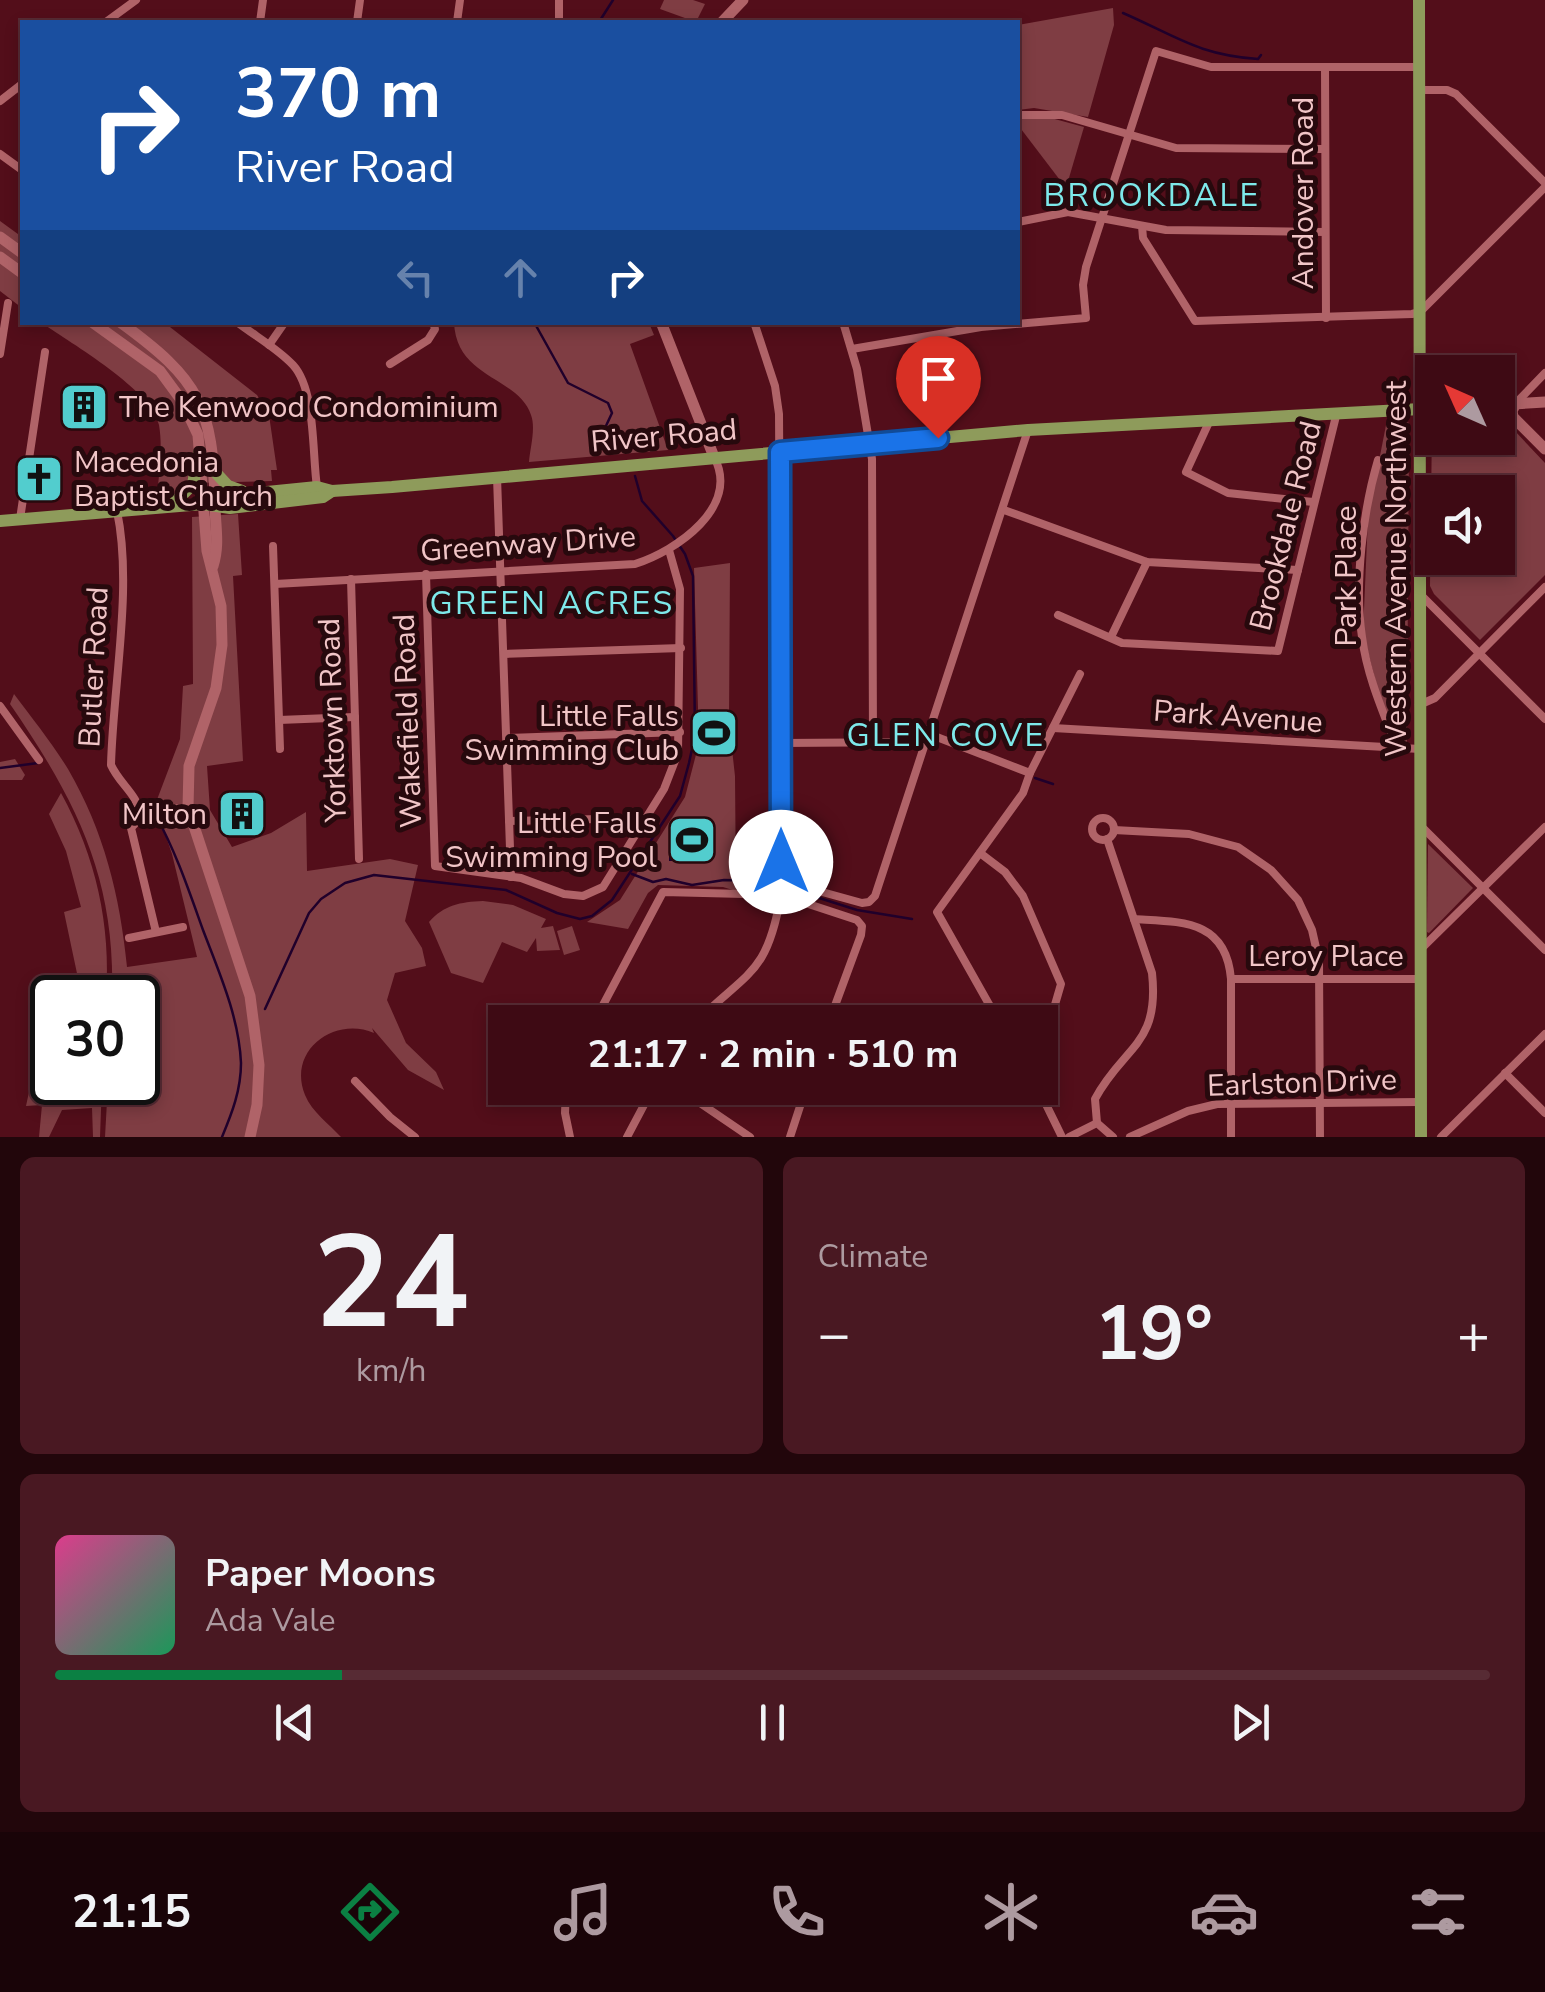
<!DOCTYPE html>
<meta charset="utf-8">
<style>
body{margin:0;font-family:"Nunito Sans",sans-serif;background:#491822;color:#f1f3f6;height:100vh;display:flex;flex-direction:column;font-size:38px;white-space:nowrap}
*{box-sizing:border-box;margin:0}
p{font-size:32px;color:#ad9aa0}
.icon{flex:none;width:55px;height:55px;fill:none;stroke:currentColor;stroke-width:2;stroke-linecap:round;stroke-linejoin:round}
.map{position:relative;height:1137px;overflow:hidden}
.sheet{display:flex;flex-direction:column;gap:20px;padding:20px;background:#22060b;flex:1}
.sheet>*{flex:none}
.top-card{position:absolute;left:20px;top:20px;width:1000px;height:305px;border-radius:0px;box-shadow:0 5px 15px #0003,0 0 0 2px #572b34;background:#1a4fa0;color:#fff;overflow:hidden}
.needle{width:65px;rotate:315deg}
.controls{position:absolute;left:1415px;top:355px;display:grid;gap:20px}
.controls a{display:grid;place-items:center;width:100px;height:100px;border-radius:0px;background:#3e0a14;box-shadow:0 5px 15px #0003,0 0 0 2px #572b34;font-size:50px}
.speed{position:absolute;left:30px;top:975px;display:flex;gap:20px;font-size:50px;font-weight:700;text-align:center}
.speed>*{display:grid;place-content:center;width:130px;height:130px;border-radius:50%;background:#3e0a14;box-shadow:0 5px 15px #0003,0 0 0 2px #572b34;line-height:1}
.speed .limit{border:5px solid #111;border-radius:15px;background:#fff;color:#111}
.pin{position:absolute;display:grid;place-items:center;width:85px;height:85px;color:#fff;margin:-102px -42px;border-radius:50% 50% 50% 0;rotate:-45deg;box-shadow:0 0 10px #0007}
.pin .icon{rotate:45deg}
.me{position:absolute;width:110px;margin:-55px;rotate:0deg;stroke-linejoin:round;filter:drop-shadow(0 0 8px #0008)}
.turn{display:flex;align-items:center;gap:35px;height:210px;padding:0 50px;font-size:45px}
.turn .icon{width:130px;height:130px;stroke-width:2.5}
.turn b{display:block;font-size:70px;line-height:85px}
.lanes{display:flex;align-items:center;height:95px;padding:0 50px;background:#0003;justify-content:center;gap:50px;direction:ltr}
.lanes .off{opacity:.35}
.big{font-size:75px;font-weight:700;line-height:1.1}
.sheet .widget{flex:1;display:flex;flex-direction:column;justify-content:center;gap:15px;min-width:0;padding:0 35px;border-radius:15px;background:#491822}
.sheet .dial{align-items:center;gap:0}
.dial b{font-size:130px;line-height:1}
.song{display:flex;align-items:center;gap:30px}
.cover{width:120px;height:120px;border-radius:15px;background:linear-gradient(135deg,hsl(330 70% 55%),hsl(150 70% 35%))}
.played{height:10px;border-radius:5px;background:linear-gradient(90deg,#0b8043 20%,#572b34 20%)}
.keys{display:flex;justify-content:space-around;direction:ltr}
.heat{display:flex;justify-content:space-between;align-items:center;font-size:55px;direction:ltr}
.sheet .tiles{flex:1;display:grid;gap:20px;grid-template-columns:1fr 1fr}
.widget:last-child{grid-column:span 2}
.trip{position:absolute;left:488px;top:1005px;width:570px;height:100px;border-radius:0px;background:#3e0a14;box-shadow:0 5px 15px #0003,0 0 0 2px #572b34;font-weight:700;line-height:100px;text-align:center}
.dock{display:flex;height:160px;justify-content:space-around;align-items:center;background:#190408;color:#ad9aa0}
.dock .icon{width:70px;height:70px}
.dock .selected{color:#0b8043}
.dock b{font-size:45px;color:#f1f3f6}
.map>svg:first-child{display:block}
.green{fill:#7f3d43;fill-rule:evenodd}
.water{fill:#20002b}
.lines{fill:none;stroke-linecap:round;stroke-linejoin:round}
.stream{stroke:#20002b;stroke-width:2.5}
.street{stroke:#b06368;stroke-width:8}
.secondary{stroke:#b06368;stroke-width:11}
.primary{stroke:#8e9b5b;stroke-width:12}
.route-casing{stroke:#114b97;stroke-width:25}
.route{stroke:#1a73e8;stroke-width:18}
.labels{text-anchor:middle;dominant-baseline:central;stroke-width:10;stroke-linejoin:round;paint-order:stroke}
.street-label{font-size:30px;fill:#f1c5c7;stroke:#27090d}
.poi-label{font-size:30px;fill:#f1c5c7;stroke:#27090d;text-anchor:end}
.neighbourhood-label{font-size:32px;letter-spacing:2.5px;fill:#7de9ea;stroke:#27090d}
</style>
<div class="map">
<svg width="1545" height="1137" viewBox="0 0 1545 1137">
<rect width="100%" height="100%" fill="#530e1a"/>
<g class="green">
<polygon points="664,0 693,0 705,4 696,22 660,9"/>
<polygon points="1113,8 1114,25 1088,117 1034,108 1018,110 1018,25"/>
<polygon points="1051,118 1084,127 1066,188 1018,125 1018,119"/>
<polygon points="0,221 22,237 22,308 0,291"/>
<path d="M159 322 170 327 257 395 269 415 277 470H271L272 481 193 483 182 493 157 496C159 474 163 448 159 425 152 390 72 344 42 323Z"/>
<path d="M454 322 649 323 654 335 630 344 668 450 529 462C530 449 536 428 531 415 518 376 456 379 454 322Z"/>
<path d="M1498 413 1545 463V575L1480 640 1434 594 1430 586 1432 424V420V438H1498ZM1432 492H1498V558H1432Z"/>
<polygon points="1403,419 1409,423 1407,744 1397,738 1378,690 1363,633 1368,517 1387,420"/>
<path d="M238 514 242 575 233 576 243 761 207 766 210 810 232 847 271 833 306 812 307 871 390 859 418 865 405 921 422 948 426 966 395 973 387 1000 406 1043 436 1072 444 1090 408 1070 372 1028 374 1033C334 1016 287 1051 305 1095 312 1112 329 1124 341 1137H105L108 1083 138 1082V998L112 997C116 878 76 800 10 704L14 694C32 718 52 743 68 769 104 831 120 896 127 967L197 957 172 854 155 805 180 739 183 686 193 684 192 517Z"/>
<polygon points="730,563 729,722 735,776 736,891 723,887 658,885 648,893 628,929 587,922 620,900 685,797 699,743 694,568"/>
<polygon points="15,759 25,775 22,780 0,780 0,762"/>
<path d="M61 793C96 857 111 925 106 997H82L64 912 81 907 66 851 49 814Z"/>
<polygon points="1428,844 1473,888 1429,933 1427,932"/>
<path d="M483 901 513 905 546 919 541 928 553 926 560 950 537 951 536 938 527 952 502 942 483 983 451 973 429 922C444 905 460 902 483 901Z"/>
<polygon points="572,926 580,950 564,955 557,931"/>
<polygon points="63,1083 102,1083 100,1137 93,1137 92,1108 62,1110 49,1137 39,1137 42,1105 26,1106 29,1092 60,1090"/>
</g>
<polygon class="water" points="682,833 702,833 701,861 669,861 669,847 682,847"/>
<g class="lines">
<g class="stream">
<path d="M1123 13C1176 36 1198 55 1258 59L1261 55"/>
<polyline points="599,22 613,0"/>
<polyline points="534,322 568,383 608,403 612,413 605,428 604,442 629,452"/>
<polyline points="0,768 38,763"/>
<polyline points="1035,778 1053,784"/>
<path d="M156 816C176 852 189 891 203 930 219 972 239 1017 241 1063 241 1090 232 1113 222 1137"/>
<polyline points="632,874 653,882 666,879 692,885 724,880 772,881"/>
<polyline points="791,889 857,910 912,919"/>
<polyline points="265,1009 309,913 321,899 345,883 374,875 506,890 557,913 580,919 592,916 612,900 680,796 689,763 695,735 693,576 685,554 673,536 642,501 635,476"/>
</g>
<g class="street">
<polyline points="106,22 136,0"/>
<polyline points="260,22 263,0"/>
<polyline points="357,22 360,0"/>
<polyline points="457,22 460,0"/>
<polyline points="559,22 559,0"/>
<polyline points="1325,67 1326,318"/>
<polyline points="1419,90 1447,90 1456,94 1545,183"/>
<polyline points="0,101 22,84"/>
<polyline points="1018,115 1062,115 1176,148 1325,149"/>
<polyline points="0,154 22,170"/>
<polyline points="1018,222 1068,212 1166,230 1325,232"/>
<polyline points="1142,226 1143,238 1195,321 1412,314 1420,312 1545,187"/>
<path d="M237 322C255 336 277 348 293 365 316 390 312 454 317 487"/>
<polyline points="754,322 775,386 779,414 782,875 804,887 862,903 869,902 875,896 1028,430"/>
<polyline points="843,322 857,369 872,459 873,743"/>
<polyline points="269,345 285,322"/>
<polyline points="852,349 981,327 1086,318 1083,285 1086,267 1156,51 1211,67 1419,67"/>
<polyline points="0,354 8,303"/>
<polyline points="390,364 428,340 435,329 433,322"/>
<polyline points="1517,402 1545,373"/>
<polyline points="1210,420 1186,472 1228,493 1313,502"/>
<path d="M1378 460C1363 511 1354 584 1362 637 1367 676 1383 712 1397 748"/>
<polyline points="497,477 511,877"/>
<polyline points="1004,510 1147,562 1298,570"/>
<path d="M117 511C133 587 113 686 111 765 120 785 138 794 141 817"/>
<polyline points="20,519 45,352"/>
<polyline points="273,546 280,749"/>
<polyline points="426,574 435,866 521,878 564,894 583,896 603,887 664,789 678,753 680,589 669,550"/>
<polyline points="351,579 359,859"/>
<path d="M275 584 635 564C676 551 741 507 714 457"/>
<polyline points="1421,595 1545,719"/>
<polyline points="1058,615 1122,643 1278,651 1337,412"/>
<polyline points="1111,637 1147,562"/>
<polyline points="504,654 681,648"/>
<polyline points="1419,705 1435,698 1545,587"/>
<polyline points="0,706 39,760"/>
<polyline points="279,720 355,717"/>
<polyline points="1053,728 1420,749"/>
<polyline points="929,734 1030,773"/>
<polyline points="507,738 680,732"/>
<polyline points="781,743 926,742"/>
<circle cx="1103" cy="829" r="11"/>
<polyline points="509,821 646,818"/>
<polyline points="1421,826 1545,950"/>
<polyline points="1114,830 1189,834 1238,847 1271,870 1298,900 1312,930 1319,961 1320,1137"/>
<polyline points="980,853 1005,872 1023,896 1061,984 1054,1008 1040,1023"/>
<path d="M1134 919C1181 922 1226 919 1231 979V1137"/>
<path d="M156 932 131 828C146 810 165 808 188 808"/>
<polyline points="129,938 183,927"/>
<polyline points="1420,950 1545,827"/>
<polyline points="1231,979 1420,979"/>
<polyline points="594,1022 663,892 781,895 857,920 862,926 861,935 829,1022"/>
<path d="M696 1022C749 970 767 975 781 895"/>
<polyline points="999,1022 937,912 1023,793 1030,773 1080,674"/>
<polyline points="1505,1073 1545,1113"/>
<polyline points="355,1081 390,1117 415,1137"/>
<polyline points="566,1088 565,1113 570,1137"/>
<polyline points="678,1088 750,1137"/>
<polyline points="940,1088 961,1094 989,1088"/>
<polyline points="1038,1088 1062,1137"/>
<path d="M1097 1123 1095 1099C1123 1046 1160 1046 1152 973L1107 839"/>
<polyline points="627,1137 653,1088"/>
<polyline points="790,1137 806,1088"/>
<polyline points="1069,1137 1097,1123 1113,1137"/>
<polyline points="1130,1137 1188,1111 1217,1104 1420,1102"/>
<polyline points="1441,1137 1545,1034"/>
</g>
<g class="secondary">
<polyline points="722,22 743,0"/>
<polyline points="0,237 22,253"/>
<polyline points="0,257 22,273"/>
<polyline points="92,322 160,371 182,401 198,435 207,551 221,606 222,645 216,688 189,766 188,808 250,996 259,1065 257,1105 250,1137"/>
<path d="M120 322C200 380 213 406 215 504 215 526 220 544 213 566"/>
<polyline points="661,322 714,457"/>
<polyline points="1498,405 1545,402"/>
<polyline points="1515,405 1512,411 1513,417 1545,449"/>
</g>
<g class="primary">
<polyline points="1419,0 1421,1137"/>
<polyline points="216,473 228,486 242,491"/>
<polyline points="215,504 227,496 317,487 332,491 392,487 1028,430 1421,409"/>
<polyline points="172,505 193,484 199,453"/>
<polyline points="0,521 203,504 230,508 323,497 332,491"/>
</g>
</g>
<g class="lines">
<g class="route-casing">
<polyline id="route" points="781,862 780,452 938,438"/>
</g>
<use href="#route" class="route"/>
</g>
<defs>
<g id="building-square" transform="scale(2.5)"><rect x="-9" y="-9" width="18" height="18" rx="4" fill="#52cdce" stroke="#27090d"/><path d="M-4-6H4V6H1V3H-1V6H-4ZM-2.5-4.3h1.7v1.8h-1.7ZM.8-4.3h1.7v1.8H.8ZM-2.5-1h1.7V.8h-1.7ZM.8-1h1.7V.8H.8Z" fill="#111"/></g>
<g id="church-square" transform="scale(2.5)"><rect x="-9" y="-9" width="18" height="18" rx="4" fill="#52cdce" stroke="#27090d"/><path d="M-1.2-6h2.4v3.5h3.3v2.4h-3.3V6h-2.4V-.1h-3.3v-2.4h3.3Z" fill="#111"/></g>
<g id="stadium-square" transform="scale(2.5)"><rect x="-9" y="-9" width="18" height="18" rx="4" fill="#52cdce" stroke="#27090d"/><path d="M0-5a6.5 5 0 1 0 0 10a6.5 5 0 1 0 0-10ZM-3.5-1.8h7v3.6h-7Z" fill="#111"/></g>
</defs>
<g fill-rule="evenodd">
<use href="#building-square" x="84" y="407"/>
<use href="#church-square" x="39" y="479"/>
<use href="#stadium-square" x="714" y="733"/>
<use href="#building-square" x="242" y="814"/>
<use href="#stadium-square" x="692" y="840"/>
</g>
<g class="labels">
<g class="street-label">
<text transform="translate(1303 193) rotate(-90)">Andover Road</text>
<text transform="translate(664 436) rotate(-5)">River Road</text>
<text transform="translate(1286 526) rotate(-76)">Brookdale Road</text>
<text transform="translate(528 544) rotate(-4)">Greenway Drive</text>
<text transform="translate(1396 569) rotate(-90)">Western Avenue Northwest</text>
<text transform="translate(1346 576) rotate(-90)">Park Place</text>
<text transform="translate(94 667) rotate(-87)">Butler Road</text>
<text transform="translate(1238 717) rotate(4)">Park Avenue</text>
<text transform="translate(333 720) rotate(-92)">Yorktown Road</text>
<text transform="translate(408 721) rotate(-92)">Wakefield Road</text>
<text x="1326" y="956">Leroy Place</text>
<text transform="translate(1302 1083) rotate(-2)">Earlston Drive</text>
</g>
<g class="poi-label">
<text x="119" y="407" text-anchor="start">The Kenwood Condominium</text>
<text x="74" y="462" text-anchor="start">Macedonia<tspan x="74" dy="34">Baptist Church</tspan></text>
<text x="679" y="716">Little Falls<tspan x="679" dy="34">Swimming Club</tspan></text>
<text x="207" y="814">Milton</text>
<text x="657" y="823">Little Falls<tspan x="657" dy="34">Swimming Pool</tspan></text>
</g>
<g class="neighbourhood-label">
<text x="1152" y="195">BROOKDALE</text>
<text x="552" y="603">GREEN ACRES</text>
<text x="946" y="735">GLEN COVE</text>
</g>
</g>
</svg>
<div class="controls">
<a><svg class="needle" viewBox="-14 -14 28 28"><path d="M0-13l5 13h-10z" fill="#e53935"/><path d="M0 13l5-13h-10z" fill="#ad9aa0"/></svg></a>
<a><svg class="icon" aria-label="sound" viewBox="0 0 24 24"><path d="M4 9h4l5-4v14l-5-4H4zM17 9q2 3 0 6"/></svg></a>
</div>
<div class="speed"><div class="limit">30</div></div>
<div class="pin" style="left:938px;top:438px;background:#d93025"><svg class="icon" aria-label="arrive" viewBox="0 0 24 24"><path d="M6 21V4h12l-3 4 3 4H6"/></svg></div>
<svg class="me" style="left:781px;top:862px" viewBox="-20 -20 40 40"><circle r="19" fill="#fff"/><path d="M0-13L10 11 0 6-10 11z" fill="#1a73e8"/></svg>
<div class="trip">21:17 · 2 min · 510 m</div>
<div class="top-card">
<div class="turn"><svg class="icon" aria-label="right" viewBox="0 0 24 24"><path d="M7 20v-9h11M14 6l5 5-5 5"/></svg><div><b>370 m</b>River Road</div></div>
<div class="lanes"><svg class="icon off" aria-label="left" viewBox="0 0 24 24"><path d="M17 20v-9H6M10 6l-5 5 5 5"/></svg><svg class="icon off" aria-label="ahead" viewBox="0 0 24 24"><path d="M12 20V5M6 11l6-6 6 6"/></svg><svg class="icon" aria-label="right" viewBox="0 0 24 24"><path d="M7 20v-9h11M14 6l5 5-5 5"/></svg></div>
</div>
</div>
<section class="sheet">
<div class="tiles">
<div class="widget dial"><b>24</b><p>km/h</p></div>
<div class="widget"><p>Climate</p>
<div class="heat"><a>−</a><b class="big">19°</b><a>+</a></div>
</div>
<div class="widget">
<div class="song"><i class="cover"></i><div><b>Paper Moons</b><p>Ada Vale</p></div></div>
<div class="played"></div>
<div class="keys"><svg class="icon" aria-label="previous" viewBox="0 0 24 24"><path d="M18 5L8 12l10 7zM5 5v14"/></svg><svg class="icon" aria-label="pause" viewBox="0 0 24 24"><path d="M8 5v14M16 5v14"/></svg><svg class="icon" aria-label="next" viewBox="0 0 24 24"><path d="M6 5l10 7-10 7zM19 5v14"/></svg></div>
</div>
</div>
</section>
<nav class="dock">
<b>21:15</b>
<svg class="icon selected" aria-label="directions" viewBox="0 0 24 24"><path d="M12 3l9 9-9 9-9-9zM9 14v-3h6M13 9l2 2-2 2"/></svg>
<svg class="icon" aria-label="music" viewBox="0 0 24 24"><path d="M9 18V5l10-2v13"/><circle cx="6" cy="18" r="3"/><circle cx="16" cy="16" r="3"/></svg>
<svg class="icon" aria-label="phone" viewBox="0 0 24 24"><path d="M5 4h4l2 5-3 2q2 4 5 5l2-3 5 2v4C11 20 4 13 5 4z"/></svg>
<svg class="icon" aria-label="climate" viewBox="0 0 24 24"><path d="M12 3v18M4 7l16 10M4 17L20 7"/></svg>
<svg class="icon" aria-label="car" viewBox="0 0 24 24"><path d="M5 17H2v-5l4-1 3-4h7l3 4 3 1v5h-3M9 17h6M6 11h13"/><circle cx="7" cy="17" r="2"/><circle cx="17" cy="17" r="2"/></svg>
<svg class="icon" aria-label="filters" viewBox="0 0 24 24"><path d="M4 7h16M4 17h16"/><circle cx="9" cy="7" r="2"/><circle cx="15" cy="17" r="2"/></svg>
</nav>
